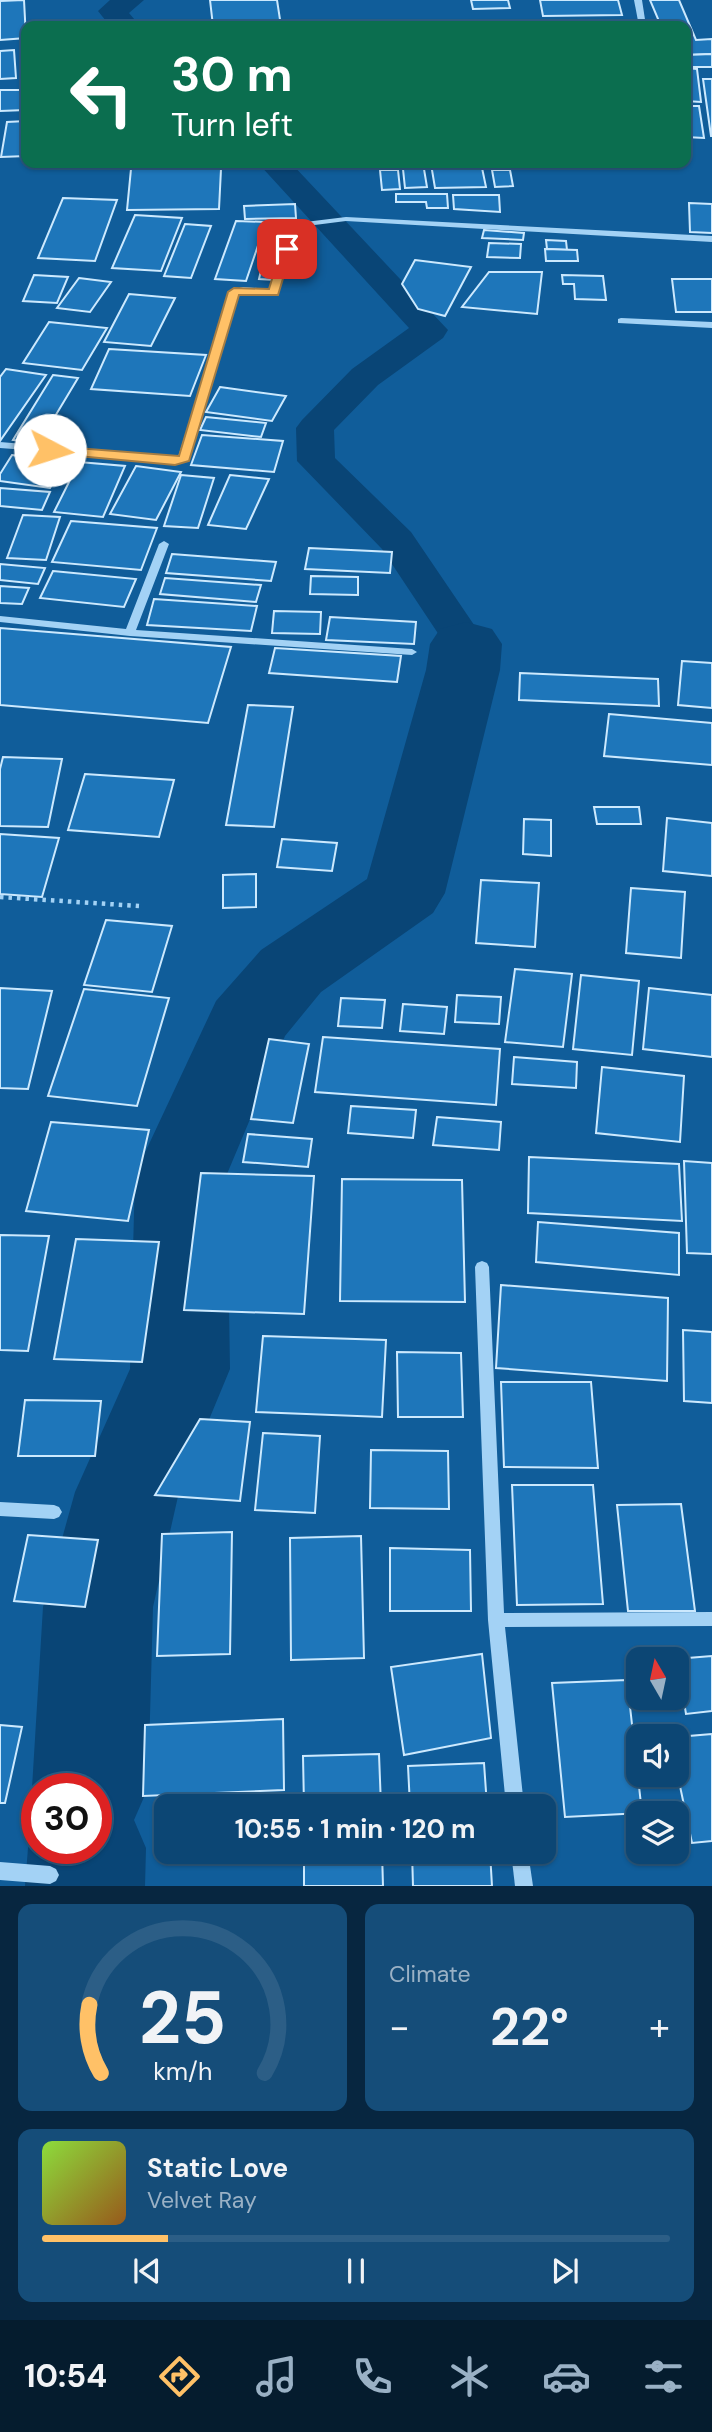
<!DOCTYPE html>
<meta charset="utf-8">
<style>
body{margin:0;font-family:"DM Sans",sans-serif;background:#154d79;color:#f1f3f6;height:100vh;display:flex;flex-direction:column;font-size:26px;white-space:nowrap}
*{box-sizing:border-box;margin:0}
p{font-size:23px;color:#9ab1c5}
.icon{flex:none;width:38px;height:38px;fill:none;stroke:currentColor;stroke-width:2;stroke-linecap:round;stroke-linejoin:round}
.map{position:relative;height:1886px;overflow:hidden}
.panel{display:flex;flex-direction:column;gap:18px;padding:18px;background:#072640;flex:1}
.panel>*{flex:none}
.hud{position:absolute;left:21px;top:21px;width:670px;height:147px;border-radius:14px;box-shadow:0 2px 5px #0004,0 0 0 2px #2c5e86;background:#0b6e4f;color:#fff;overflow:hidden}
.needle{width:46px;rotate:351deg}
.fabs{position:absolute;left:626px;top:1647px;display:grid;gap:14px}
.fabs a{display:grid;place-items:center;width:63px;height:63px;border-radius:14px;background:#0c4674;box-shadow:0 2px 5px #0004,0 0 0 2px #2c5e86;font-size:35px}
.speed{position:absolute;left:21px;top:1773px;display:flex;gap:14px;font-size:35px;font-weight:700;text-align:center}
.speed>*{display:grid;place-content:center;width:91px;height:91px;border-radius:50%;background:#0c4674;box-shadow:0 2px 5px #0004,0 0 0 2px #2c5e86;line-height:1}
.speed .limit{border:10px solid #d22;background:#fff;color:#111}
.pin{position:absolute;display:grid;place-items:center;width:60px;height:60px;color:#fff;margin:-30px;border-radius:14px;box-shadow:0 4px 10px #0006}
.me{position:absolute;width:77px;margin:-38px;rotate:95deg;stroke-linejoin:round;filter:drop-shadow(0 0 5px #0008)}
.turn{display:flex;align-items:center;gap:24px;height:147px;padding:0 35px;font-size:32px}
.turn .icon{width:91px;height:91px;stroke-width:2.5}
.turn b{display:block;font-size:49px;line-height:60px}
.big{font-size:52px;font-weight:700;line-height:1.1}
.panel .card{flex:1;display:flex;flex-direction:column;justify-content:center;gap:10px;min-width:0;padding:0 24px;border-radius:14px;background:#154d79}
.panel .dial{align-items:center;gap:0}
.dial svg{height:182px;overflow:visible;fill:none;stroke:#2c5e86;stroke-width:7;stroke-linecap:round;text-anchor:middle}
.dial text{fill:#f1f3f6;stroke:none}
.song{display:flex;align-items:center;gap:21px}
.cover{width:84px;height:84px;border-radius:10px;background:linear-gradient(135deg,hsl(90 70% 55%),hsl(30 70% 35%))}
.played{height:7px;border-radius:4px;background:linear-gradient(90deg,#ffc167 20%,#2c5e86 20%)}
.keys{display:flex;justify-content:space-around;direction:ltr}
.heat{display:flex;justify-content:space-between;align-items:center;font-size:38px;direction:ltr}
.panel .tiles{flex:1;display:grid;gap:18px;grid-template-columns:1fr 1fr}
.card:last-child{grid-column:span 2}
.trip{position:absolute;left:154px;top:1794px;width:402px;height:70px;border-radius:14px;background:#0c4674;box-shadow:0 2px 5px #0004,0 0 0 2px #2c5e86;font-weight:700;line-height:70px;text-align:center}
.menu{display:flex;height:112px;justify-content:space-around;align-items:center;background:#051c2e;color:#9ab1c5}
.menu .icon{width:49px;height:49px}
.menu .current{color:#ffc167}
.menu b{font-size:32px;color:#f1f3f6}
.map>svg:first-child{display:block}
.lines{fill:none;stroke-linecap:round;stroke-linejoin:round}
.canal{fill:#094576;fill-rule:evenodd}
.river{fill:#094576;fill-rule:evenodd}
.building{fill:#1e76ba;stroke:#cce9fe;stroke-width:2}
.path{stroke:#a3d2f5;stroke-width:4.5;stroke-dasharray:3.5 5;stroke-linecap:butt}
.minor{fill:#a3d2f5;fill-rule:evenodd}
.route{fill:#ffc167;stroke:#a67d43;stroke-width:2}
</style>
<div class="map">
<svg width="712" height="1886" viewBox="0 0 712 1886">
<rect width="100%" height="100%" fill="#105d9a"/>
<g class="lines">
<g class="canal">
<polygon points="110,0 144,0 129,13 140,26 110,26 98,11"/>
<polygon points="258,163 291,163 448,330 443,338 378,385 334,430 335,458 411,532 487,644 481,653 466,657 451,653 382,549 297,461 296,428 302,420 352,369 409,328"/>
</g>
<polygon class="river" points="466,622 492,629 502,644 500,670 445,893 433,913 321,992 285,1036 227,1174 230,1369 179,1492 153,1607 148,1788 134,1820 146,1848 145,1886 25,1886 28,1848 37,1827 37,1848 96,1848 96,1788 37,1788 37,1799 32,1788 43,1607 75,1492 130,1369 135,1174 216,1001 261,950 367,879 426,670 430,644 440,629"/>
</g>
<g class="building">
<polygon points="24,0 26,38 0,40 0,1"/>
<polygon points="210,0 277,0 281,26 213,26"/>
<polygon points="471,0 508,0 510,8 473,9"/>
<polygon points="540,0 618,0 622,15 543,16"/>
<polygon points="650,0 679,0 696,40 712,39 712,54 686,55 686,26 661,26"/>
<polygon points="14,50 16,78 0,79 0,51"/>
<polygon points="712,54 712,67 686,67 686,55"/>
<polygon points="686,68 697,69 701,102 686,101"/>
<polygon points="703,79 712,79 712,136 711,136"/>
<polygon points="0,90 26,90 25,110 0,111"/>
<polygon points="686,106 699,106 704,138 686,137"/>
<polygon points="26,121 26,156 1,157 7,122"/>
<polygon points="481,163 486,187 435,188 431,164"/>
<polygon points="131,169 221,169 219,209 127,210"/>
<polygon points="403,169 424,169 427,187 405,188"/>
<polygon points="380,170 398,170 400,189 382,190"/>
<polygon points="492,170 510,170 513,186 495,187"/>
<polygon points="396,194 447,194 448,208 427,208 426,202 396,202"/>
<polygon points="453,195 499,195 500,212 454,209"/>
<polygon points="63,198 117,200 95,261 38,258"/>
<polygon points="689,203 712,204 712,233 690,232"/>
<polygon points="295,204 296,218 245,219 244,206"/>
<polygon points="135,215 182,218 161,271 112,268"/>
<polygon points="236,221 266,222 246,281 215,279"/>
<polygon points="185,224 211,226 191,278 164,276"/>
<polygon points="484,230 524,233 523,240 482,238"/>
<polygon points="546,240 566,241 567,250 547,249"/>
<polygon points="489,243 521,244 520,258 487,257"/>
<polygon points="545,249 577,250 578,261 546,261"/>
<polygon points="265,253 281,253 275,280 259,279"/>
<polygon points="415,260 471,267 445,316 418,309 402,284"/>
<polygon points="489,272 542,272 537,314 462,307"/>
<polygon points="34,275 68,277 57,303 23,301"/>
<polygon points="562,275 603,276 606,300 575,299 574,284 563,284"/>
<polygon points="79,278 111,282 90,312 57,308"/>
<polygon points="672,279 712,279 712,312 676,312"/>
<polygon points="129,294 175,298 151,346 104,342"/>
<polygon points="49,322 107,328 82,370 23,363"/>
<polygon points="109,349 206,355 190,396 91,389"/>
<polygon points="6,369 46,375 0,441 0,377"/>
<polygon points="53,375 78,378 39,443 13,440"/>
<polygon points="220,387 286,396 272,421 206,412"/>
<polygon points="206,417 266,423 261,437 200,430"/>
<polygon points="202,435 283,441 274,472 191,465"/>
<polygon points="12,455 66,463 50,488 0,481 0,474"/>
<polygon points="79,462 125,466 103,517 54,512"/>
<polygon points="136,466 181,472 156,520 110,514"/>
<polygon points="181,475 214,478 198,528 164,526"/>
<polygon points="230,475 269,479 246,529 208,525"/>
<polygon points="0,488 50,492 42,510 0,506"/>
<polygon points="23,515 60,517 46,560 7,558"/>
<polygon points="71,521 157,528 141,570 52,562"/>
<polygon points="309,548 392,552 390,573 305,569"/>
<polygon points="172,554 276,562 271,581 166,573"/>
<polygon points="0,564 45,568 38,584 0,580"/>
<polygon points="53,571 136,579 124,607 40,598"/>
<polygon points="311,576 358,577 358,595 310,594"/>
<polygon points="165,578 261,585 256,602 160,594"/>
<polygon points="0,586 29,588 22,604 0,603"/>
<polygon points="154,599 257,606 251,631 147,625"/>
<polygon points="274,611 321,612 320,634 272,633"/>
<polygon points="330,617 416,622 414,644 326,640"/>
<polygon points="0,628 231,647 208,723 0,705"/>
<polygon points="275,648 401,656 397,682 269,673"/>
<polygon points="682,661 712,663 712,708 678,705"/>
<polygon points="520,673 658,679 659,706 519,700"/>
<polygon points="248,705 293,707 274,827 226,825"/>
<polygon points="609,714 712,723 712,765 604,756"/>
<polygon points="3,757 62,759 48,827 0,826 0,769"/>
<polygon points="85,774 174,780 159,837 68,830"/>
<polygon points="594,807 639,807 641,824 597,824"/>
<polygon points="667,818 712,823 712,876 663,871"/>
<polygon points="524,819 551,820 551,856 523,854"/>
<polygon points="0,834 59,838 42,897 0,894"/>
<polygon points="282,839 337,843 332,871 277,867"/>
<polygon points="256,874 256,907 223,908 223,875"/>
<polygon points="481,880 539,883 535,947 476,943"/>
<polygon points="631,888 685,892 681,958 626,953"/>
<polygon points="106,920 172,926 152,992 84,985"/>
<polygon points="515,969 572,974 563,1047 505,1042"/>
<polygon points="581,975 639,981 632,1055 573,1049"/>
<polygon points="0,988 52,991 28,1089 0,1088"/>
<polygon points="649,988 712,995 712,1057 643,1049"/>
<polygon points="84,989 169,998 137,1106 48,1096"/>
<polygon points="457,995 501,997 499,1024 455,1022"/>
<polygon points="341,998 385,1000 382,1028 338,1026"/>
<polygon points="403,1004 447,1007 444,1034 400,1031"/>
<polygon points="323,1037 500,1049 496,1105 315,1092"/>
<polygon points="269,1039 309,1044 293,1123 251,1119"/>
<polygon points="514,1057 577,1062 576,1088 512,1084"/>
<polygon points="602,1067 684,1076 680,1142 596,1133"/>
<polygon points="351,1106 416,1110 413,1138 348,1133"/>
<polygon points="437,1117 501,1122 499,1150 433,1145"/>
<polygon points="51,1122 149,1130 128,1221 26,1211"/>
<polygon points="248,1134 312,1139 308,1167 243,1162"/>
<polygon points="529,1157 679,1164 682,1221 528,1213"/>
<polygon points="684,1161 712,1163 712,1254 687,1253"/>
<polygon points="201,1173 314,1176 304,1314 184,1310"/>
<polygon points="342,1179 462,1180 465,1302 340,1301"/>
<polygon points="538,1222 679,1233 679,1275 536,1262"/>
<polygon points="0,1235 49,1236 28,1351 0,1350"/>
<polygon points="76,1239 159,1242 142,1362 54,1359"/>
<polygon points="501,1285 668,1298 667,1381 496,1368"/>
<polygon points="683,1330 712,1332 712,1403 684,1401"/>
<polygon points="263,1336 386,1340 382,1417 256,1412"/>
<polygon points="397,1352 461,1353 463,1417 398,1417"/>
<polygon points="501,1382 591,1382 598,1468 504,1467"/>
<polygon points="25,1400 101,1401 95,1456 18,1456"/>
<polygon points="200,1419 250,1422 240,1501 155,1495"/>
<polygon points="263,1433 320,1436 315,1513 255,1510"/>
<polygon points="371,1450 448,1451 449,1509 370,1508"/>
<polygon points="512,1485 593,1485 603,1604 517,1605"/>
<polygon points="681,1504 695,1611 628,1611 617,1505"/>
<polygon points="232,1532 230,1654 157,1656 162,1534"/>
<polygon points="28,1535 98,1540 85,1607 14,1601"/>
<polygon points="361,1536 364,1658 291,1660 290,1538"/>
<polygon points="390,1548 470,1550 471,1611 390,1611"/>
<polygon points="482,1654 491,1738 404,1755 391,1667"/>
<polygon points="712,1656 712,1711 686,1714 677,1659 675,1659"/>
<polygon points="627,1680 642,1813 565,1817 552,1683"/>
<polygon points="283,1719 284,1790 143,1796 145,1725"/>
<polygon points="0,1725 22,1727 5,1803 0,1803"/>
<polygon points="712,1734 712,1841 692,1843 677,1772 677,1737"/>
<polygon points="379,1754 381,1806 304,1806 303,1756"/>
<polygon points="484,1763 487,1806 410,1806 408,1766"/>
<polygon points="304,1852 382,1852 383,1886 304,1886"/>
<polygon points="412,1852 490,1852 492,1886 413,1886"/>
</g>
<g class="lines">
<polyline class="path" points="0,897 139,906"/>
<g class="minor">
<polygon points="634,0 642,0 646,26 639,26"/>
<polygon points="346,217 712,236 712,242 346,221 299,227 297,228 277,294 238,294 185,462 0,448 0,442 178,457 231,290 243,287 271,289 290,225 297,223"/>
<polygon points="621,318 712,322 712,328 618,323 618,319"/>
<polygon points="164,541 169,544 136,630 412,649 417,652 412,655 130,636 0,622 0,616 126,629 159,544"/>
<polygon points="482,1261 487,1263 489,1267 504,1613 712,1612 712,1626 505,1627 524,1806 506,1806 488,1620 475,1267 477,1263"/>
<polygon points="0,1502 54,1505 59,1507 62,1512 59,1517 54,1519 0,1516"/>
<polygon points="511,1852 528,1852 533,1886 515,1886"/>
<polygon points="0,1862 50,1866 56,1869 59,1875 56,1881 50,1884 0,1880"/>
</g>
</g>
<polygon class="route" points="287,246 292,249 278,295 239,295 189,461 175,465 45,453 44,450 50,446 179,456 228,292 234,288 269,289 281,249"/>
</svg>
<div class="fabs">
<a><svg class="needle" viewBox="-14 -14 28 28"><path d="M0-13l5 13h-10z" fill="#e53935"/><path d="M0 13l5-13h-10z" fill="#9ab1c5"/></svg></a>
<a><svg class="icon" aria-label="sound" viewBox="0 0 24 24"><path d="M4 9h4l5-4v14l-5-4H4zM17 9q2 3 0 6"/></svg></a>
<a><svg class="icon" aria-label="layers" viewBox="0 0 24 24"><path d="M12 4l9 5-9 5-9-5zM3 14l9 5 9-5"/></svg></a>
</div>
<div class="speed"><div class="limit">30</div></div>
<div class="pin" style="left:287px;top:249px;background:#d93025"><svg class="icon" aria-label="arrive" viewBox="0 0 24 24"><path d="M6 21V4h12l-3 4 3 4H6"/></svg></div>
<svg class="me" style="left:50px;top:450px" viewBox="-20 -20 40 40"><circle r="19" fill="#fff"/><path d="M0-13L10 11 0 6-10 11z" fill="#ffc167"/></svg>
<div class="trip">10:55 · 1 min · 120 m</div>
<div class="hud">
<div class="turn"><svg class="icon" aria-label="left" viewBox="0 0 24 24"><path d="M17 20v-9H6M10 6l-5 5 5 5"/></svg><div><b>30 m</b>Turn left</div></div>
</div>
</div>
<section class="panel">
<div class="tiles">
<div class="card dial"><svg viewBox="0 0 100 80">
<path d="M14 69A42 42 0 1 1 86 69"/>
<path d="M14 69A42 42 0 0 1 9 39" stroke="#ffc167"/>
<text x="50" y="56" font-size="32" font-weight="700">25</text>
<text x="50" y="72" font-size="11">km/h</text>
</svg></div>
<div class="card"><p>Climate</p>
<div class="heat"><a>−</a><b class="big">22°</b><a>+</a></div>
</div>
<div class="card">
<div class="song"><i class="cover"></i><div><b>Static Love</b><p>Velvet Ray</p></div></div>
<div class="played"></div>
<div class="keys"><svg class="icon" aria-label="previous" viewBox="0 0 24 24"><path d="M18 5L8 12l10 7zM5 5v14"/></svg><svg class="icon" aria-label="pause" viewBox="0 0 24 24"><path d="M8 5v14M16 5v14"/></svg><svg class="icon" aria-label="next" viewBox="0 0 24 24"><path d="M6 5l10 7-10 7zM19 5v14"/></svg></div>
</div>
</div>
</section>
<nav class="menu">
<b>10:54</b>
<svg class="icon current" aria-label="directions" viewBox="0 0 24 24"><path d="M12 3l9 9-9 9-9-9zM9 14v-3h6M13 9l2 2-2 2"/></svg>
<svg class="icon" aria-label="music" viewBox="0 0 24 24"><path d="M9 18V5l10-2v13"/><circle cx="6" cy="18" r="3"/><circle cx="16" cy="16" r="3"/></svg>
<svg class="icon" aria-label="phone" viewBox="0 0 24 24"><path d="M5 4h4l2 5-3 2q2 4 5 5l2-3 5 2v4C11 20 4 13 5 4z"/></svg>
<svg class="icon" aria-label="climate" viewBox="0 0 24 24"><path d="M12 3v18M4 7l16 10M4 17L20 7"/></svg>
<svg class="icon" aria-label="car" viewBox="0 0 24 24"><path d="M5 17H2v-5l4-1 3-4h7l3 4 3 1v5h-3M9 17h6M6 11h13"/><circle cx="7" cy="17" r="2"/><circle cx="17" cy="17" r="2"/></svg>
<svg class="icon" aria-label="filters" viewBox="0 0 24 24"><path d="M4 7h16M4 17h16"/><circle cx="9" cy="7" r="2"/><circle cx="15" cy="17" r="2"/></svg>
</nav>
